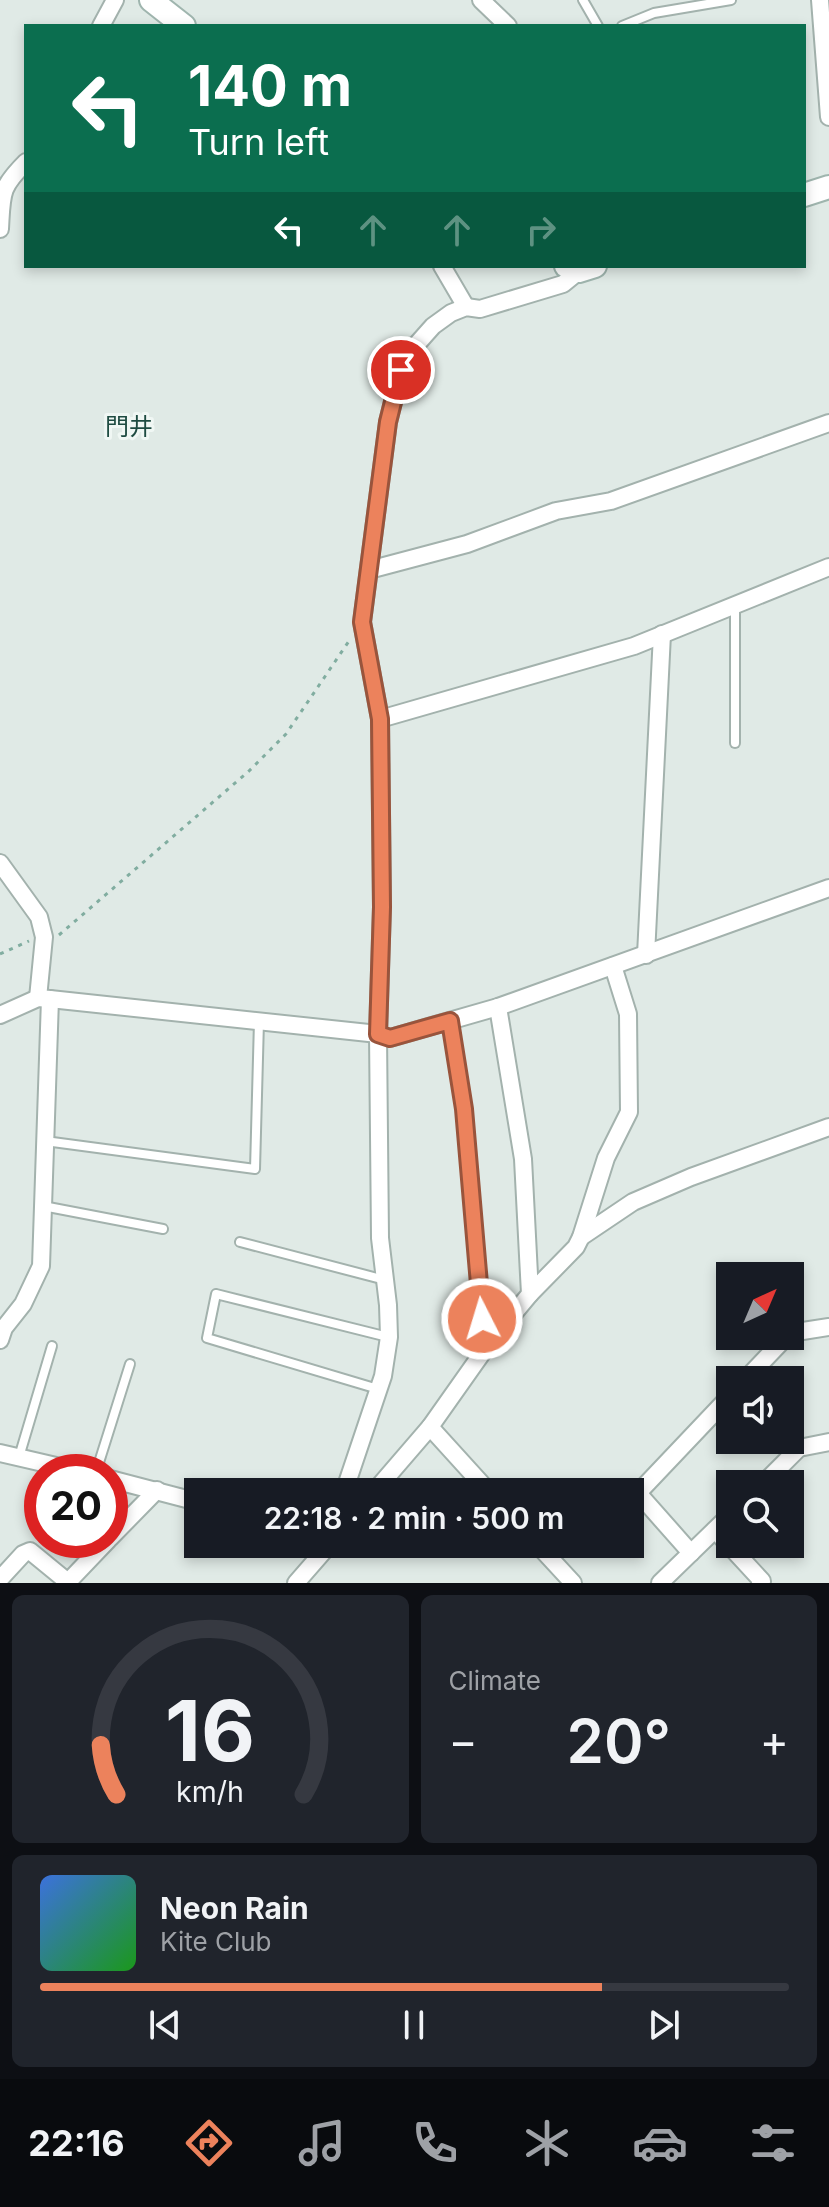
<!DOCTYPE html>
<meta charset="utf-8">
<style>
body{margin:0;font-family:Inter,"Noto Sans JP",sans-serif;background:#20242c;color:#f1f3f6;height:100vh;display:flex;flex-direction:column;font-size:30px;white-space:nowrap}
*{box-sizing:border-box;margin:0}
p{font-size:26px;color:#9ea1a6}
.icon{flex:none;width:44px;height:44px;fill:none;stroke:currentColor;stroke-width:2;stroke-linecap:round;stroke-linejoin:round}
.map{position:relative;height:1583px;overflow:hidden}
.drawer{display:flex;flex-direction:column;gap:12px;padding:12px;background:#0d0f14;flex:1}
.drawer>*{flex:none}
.hud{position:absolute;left:24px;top:24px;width:782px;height:244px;border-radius:0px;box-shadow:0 4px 12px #0003;background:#0b6e4f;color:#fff;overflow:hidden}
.needle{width:52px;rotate:44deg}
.buttons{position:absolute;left:716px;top:1262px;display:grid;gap:16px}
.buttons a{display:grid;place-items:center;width:88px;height:88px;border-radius:0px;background:#171b24;box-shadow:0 4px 12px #0003;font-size:40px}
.speed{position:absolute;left:24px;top:1454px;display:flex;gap:16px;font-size:40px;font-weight:700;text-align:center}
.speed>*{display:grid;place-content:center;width:104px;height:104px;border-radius:50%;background:#171b24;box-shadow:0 4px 12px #0003;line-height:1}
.speed .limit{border:12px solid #d22;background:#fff;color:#111}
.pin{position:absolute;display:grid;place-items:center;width:68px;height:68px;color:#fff;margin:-34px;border:4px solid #fff;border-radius:50%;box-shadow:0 2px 8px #0007}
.me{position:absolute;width:88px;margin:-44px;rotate:355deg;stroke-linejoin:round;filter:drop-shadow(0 0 6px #0008)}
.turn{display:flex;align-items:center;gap:28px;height:168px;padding:0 32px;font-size:36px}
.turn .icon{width:104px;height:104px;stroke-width:2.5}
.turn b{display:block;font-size:56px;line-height:68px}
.lanes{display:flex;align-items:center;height:76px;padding:0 32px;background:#0003;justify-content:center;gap:40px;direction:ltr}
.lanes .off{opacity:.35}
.big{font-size:60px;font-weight:600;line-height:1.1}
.drawer .card{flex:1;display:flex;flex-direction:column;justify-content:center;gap:12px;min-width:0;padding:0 28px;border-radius:12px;background:#20242c}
.drawer .dial{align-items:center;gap:0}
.dial svg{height:208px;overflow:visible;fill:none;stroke:#363941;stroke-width:7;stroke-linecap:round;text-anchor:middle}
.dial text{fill:#f1f3f6;stroke:none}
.song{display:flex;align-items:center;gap:24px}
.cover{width:96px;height:96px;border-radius:12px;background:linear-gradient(135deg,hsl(220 70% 55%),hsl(120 70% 35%))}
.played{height:8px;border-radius:4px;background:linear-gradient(90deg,#ec825c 75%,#363941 75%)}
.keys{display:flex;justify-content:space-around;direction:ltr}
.heat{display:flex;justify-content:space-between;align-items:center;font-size:44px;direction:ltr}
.drawer .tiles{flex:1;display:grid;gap:12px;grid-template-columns:1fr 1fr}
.card:last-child{grid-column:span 2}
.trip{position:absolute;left:184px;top:1478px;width:460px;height:80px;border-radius:0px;background:#171b24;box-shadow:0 4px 12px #0003;font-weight:600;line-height:80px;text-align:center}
.dock{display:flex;height:128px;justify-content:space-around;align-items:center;background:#090b0e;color:#9ea1a6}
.dock .icon{width:56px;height:56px}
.dock .selected{color:#ec825c}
.dock b{font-size:36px;color:#f1f3f6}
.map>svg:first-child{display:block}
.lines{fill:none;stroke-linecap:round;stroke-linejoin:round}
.lane-casing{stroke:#a3b2ad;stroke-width:12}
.street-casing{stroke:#a3b2ad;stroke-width:20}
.secondary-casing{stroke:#9fb5ae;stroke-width:26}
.path{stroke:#81ada0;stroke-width:3;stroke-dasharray:4 6;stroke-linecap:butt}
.lane{stroke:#fff;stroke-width:8}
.street{stroke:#fff;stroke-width:16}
.secondary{stroke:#fff;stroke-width:22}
.route-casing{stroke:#99543c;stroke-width:20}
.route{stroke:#ec825c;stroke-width:14}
.labels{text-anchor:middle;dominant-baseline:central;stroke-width:6;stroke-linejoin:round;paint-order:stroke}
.quarter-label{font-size:24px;fill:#1e4b41;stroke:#f0f7f4}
</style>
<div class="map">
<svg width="829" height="1583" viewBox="0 0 829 1583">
<rect width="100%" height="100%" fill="#e0eae6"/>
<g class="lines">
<g class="lane-casing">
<g id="lane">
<polyline points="583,0 598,26"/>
<polyline points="622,26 654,13 731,0"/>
<polyline points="735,743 735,604"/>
<polyline points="450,1021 464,1109 485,1346"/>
<polyline points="45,1141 255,1169 259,1021"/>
<polyline points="43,1206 163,1229"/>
<polyline points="240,1242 385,1280"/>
<polyline points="378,1389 207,1338 216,1294 388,1337"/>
<polyline points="19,1457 52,1346"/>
<polyline points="96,1472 130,1364"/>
</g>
</g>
<g class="street-casing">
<g id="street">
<polyline points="481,0 508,26"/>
<polyline points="820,0 829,117"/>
<polyline points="101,26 115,0"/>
<path d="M0 229C2 193 0 188 26 162"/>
<polyline points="442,266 466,307"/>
<polyline points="369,570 467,544 556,511 611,501 829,423"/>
<polyline points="380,719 634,646 829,567"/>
<polyline points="0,863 39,917 44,937 38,998"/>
<polyline points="646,955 662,634"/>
<polyline points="498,1007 523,1159 530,1294"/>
<polyline points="0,1015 38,998 50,999 378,1034 390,1038 498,1007 829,888"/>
<polyline points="581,1237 633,1202 691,1177 829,1127"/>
<polyline points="790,1333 829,1327"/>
<polyline points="0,1340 4,1328 23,1304 41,1266 50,999"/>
<polyline points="745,1380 787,1336"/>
<polyline points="430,1427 489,1492"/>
<polyline points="0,1453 82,1472"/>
<polyline points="110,1479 198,1502"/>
<polyline points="763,1484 799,1448 829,1442"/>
<polyline points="344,1492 383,1376 389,1337 388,1305 380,1238 378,1034 382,907 380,719 362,622 388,422 401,370 417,344 433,326 451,313 466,307 480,309 563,284 579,271"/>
<polyline points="374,1492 430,1427 490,1342 530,1294 576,1247 581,1237 606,1158 629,1112 628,1014 613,966"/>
<polyline points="715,1530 762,1581 760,1583"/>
<polyline points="110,1538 157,1490"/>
<polyline points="537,1544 573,1583"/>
<polyline points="691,1553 638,1493 730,1396"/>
<polyline points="0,1579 23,1554 30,1551 69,1583"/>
<polyline points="68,1582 108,1540"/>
<polyline points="296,1583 330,1544"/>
<polyline points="660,1583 730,1515"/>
</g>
</g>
<g class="secondary-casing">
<g id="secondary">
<polyline points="151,0 184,26"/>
<polyline points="804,195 829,187"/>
<polyline points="566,266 579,271 595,266"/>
</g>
</g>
<g class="path">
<polyline points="59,935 249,771 286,734 349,641"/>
<polyline points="0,954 29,941"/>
</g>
<use href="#lane" class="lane"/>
<use href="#street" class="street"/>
<use href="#secondary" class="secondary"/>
</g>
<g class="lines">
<g class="route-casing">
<polyline id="route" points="401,370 388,422 362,622 380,719 382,907 378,1034 390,1038 450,1021 464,1109 482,1319"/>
</g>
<use href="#route" class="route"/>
</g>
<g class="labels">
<g class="quarter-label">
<text x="129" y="426">門井</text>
</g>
</g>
</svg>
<div class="buttons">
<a><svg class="needle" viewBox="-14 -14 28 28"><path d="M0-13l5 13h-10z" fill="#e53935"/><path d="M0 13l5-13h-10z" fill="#9ea1a6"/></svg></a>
<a><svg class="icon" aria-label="sound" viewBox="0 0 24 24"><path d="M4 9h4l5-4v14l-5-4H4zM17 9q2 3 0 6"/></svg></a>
<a><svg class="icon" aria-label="search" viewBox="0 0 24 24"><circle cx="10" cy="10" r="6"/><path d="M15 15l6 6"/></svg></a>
</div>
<div class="speed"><div class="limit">20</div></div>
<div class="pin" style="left:401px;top:370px;background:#d93025"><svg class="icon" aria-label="arrive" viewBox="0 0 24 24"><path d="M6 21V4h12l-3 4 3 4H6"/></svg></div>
<svg class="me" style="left:482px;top:1319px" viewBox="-20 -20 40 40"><circle r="17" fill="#ec825c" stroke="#fff" stroke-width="3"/><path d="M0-11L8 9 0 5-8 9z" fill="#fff"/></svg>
<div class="trip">22:18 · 2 min · 500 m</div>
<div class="hud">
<div class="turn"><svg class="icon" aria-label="left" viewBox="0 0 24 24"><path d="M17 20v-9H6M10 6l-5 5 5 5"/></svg><div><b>140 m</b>Turn left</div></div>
<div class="lanes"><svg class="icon" aria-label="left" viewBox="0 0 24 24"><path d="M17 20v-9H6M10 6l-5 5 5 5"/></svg><svg class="icon off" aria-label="ahead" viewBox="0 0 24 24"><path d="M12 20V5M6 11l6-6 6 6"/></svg><svg class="icon off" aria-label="ahead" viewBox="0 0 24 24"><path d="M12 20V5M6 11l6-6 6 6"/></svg><svg class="icon off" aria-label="right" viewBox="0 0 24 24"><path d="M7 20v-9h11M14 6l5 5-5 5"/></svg></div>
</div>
</div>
<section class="drawer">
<div class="tiles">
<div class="card dial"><svg viewBox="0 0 100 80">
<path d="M14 69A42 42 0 1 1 86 69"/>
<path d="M14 69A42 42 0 0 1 8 50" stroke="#ec825c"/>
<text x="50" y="56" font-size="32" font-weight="700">16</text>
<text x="50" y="72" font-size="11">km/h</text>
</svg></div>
<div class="card"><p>Climate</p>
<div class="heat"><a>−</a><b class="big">20°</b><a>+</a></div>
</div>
<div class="card">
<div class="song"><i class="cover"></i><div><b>Neon Rain</b><p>Kite Club</p></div></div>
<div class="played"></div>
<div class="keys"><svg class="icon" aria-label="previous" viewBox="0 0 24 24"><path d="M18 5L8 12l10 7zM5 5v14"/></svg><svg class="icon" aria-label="pause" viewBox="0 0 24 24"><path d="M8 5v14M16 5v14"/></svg><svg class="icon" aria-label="next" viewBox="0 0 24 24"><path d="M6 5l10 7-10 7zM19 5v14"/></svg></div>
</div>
</div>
</section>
<nav class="dock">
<b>22:16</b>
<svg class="icon selected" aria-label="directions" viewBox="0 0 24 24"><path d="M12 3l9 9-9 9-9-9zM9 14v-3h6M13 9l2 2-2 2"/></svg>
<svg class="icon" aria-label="music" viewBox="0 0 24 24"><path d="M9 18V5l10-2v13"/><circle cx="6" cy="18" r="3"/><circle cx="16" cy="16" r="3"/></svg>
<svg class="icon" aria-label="phone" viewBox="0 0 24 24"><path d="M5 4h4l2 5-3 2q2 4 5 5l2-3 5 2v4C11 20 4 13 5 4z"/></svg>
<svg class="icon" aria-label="climate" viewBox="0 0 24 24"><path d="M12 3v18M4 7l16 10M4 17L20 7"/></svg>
<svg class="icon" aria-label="car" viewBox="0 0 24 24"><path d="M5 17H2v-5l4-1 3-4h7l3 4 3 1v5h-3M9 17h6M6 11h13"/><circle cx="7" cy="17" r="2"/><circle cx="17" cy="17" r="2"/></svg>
<svg class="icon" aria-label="filters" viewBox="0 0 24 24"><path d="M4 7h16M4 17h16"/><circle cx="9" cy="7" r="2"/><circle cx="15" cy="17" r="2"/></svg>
</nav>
